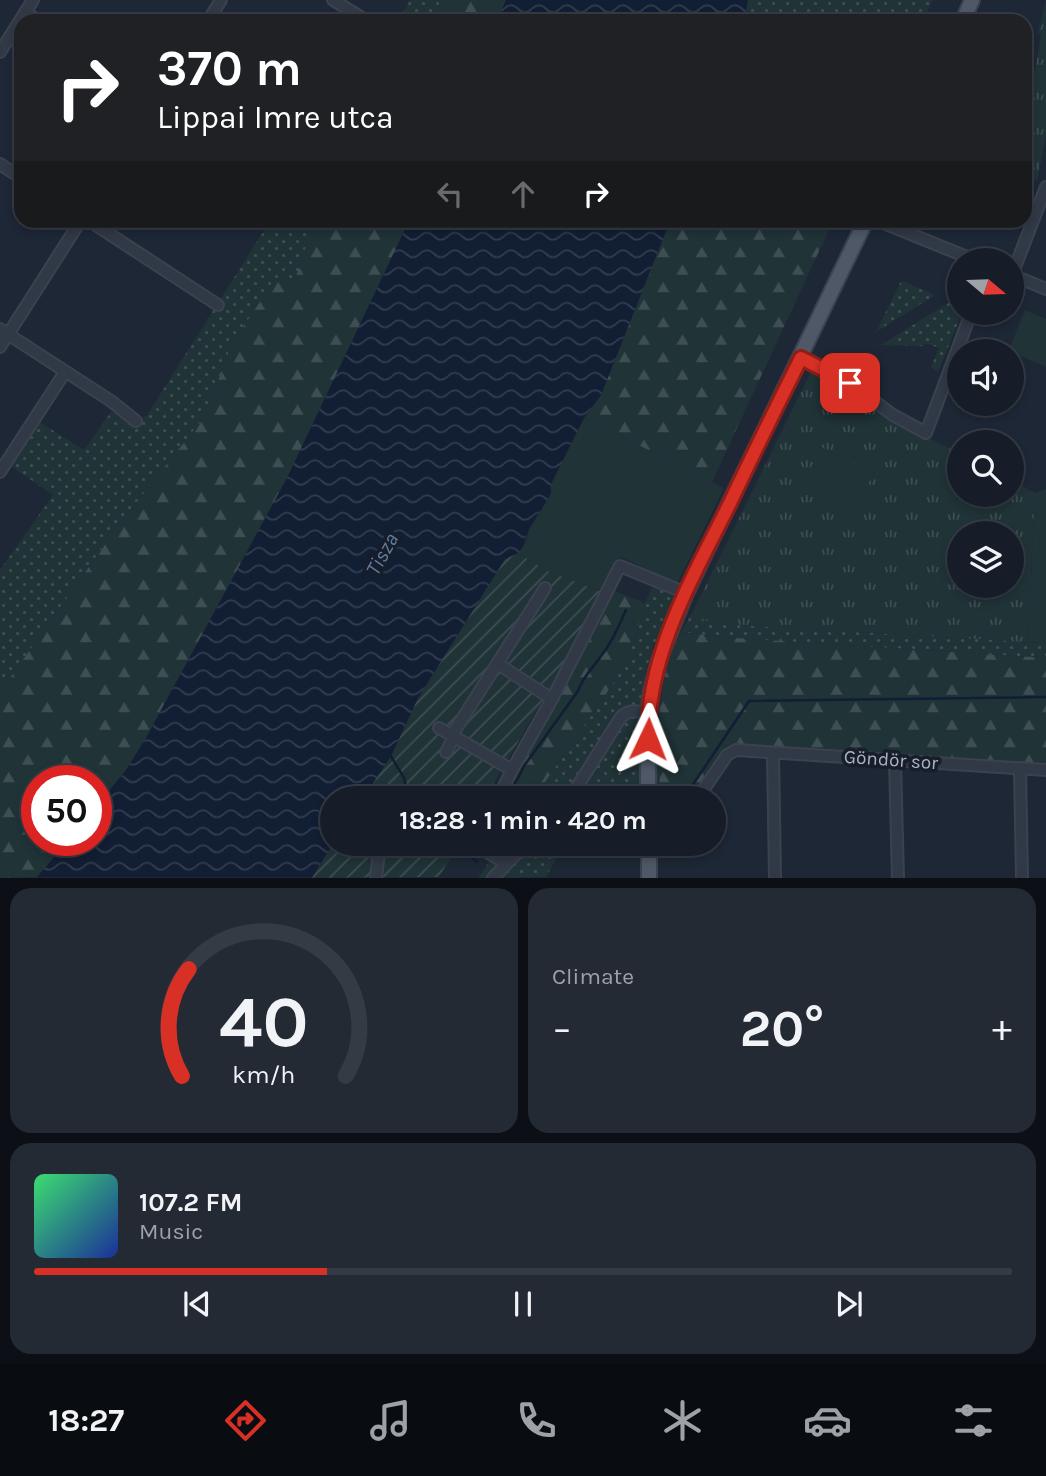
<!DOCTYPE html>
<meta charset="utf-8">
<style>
body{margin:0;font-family:Karla,sans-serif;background:#232a34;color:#f1f3f6;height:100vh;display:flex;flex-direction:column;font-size:26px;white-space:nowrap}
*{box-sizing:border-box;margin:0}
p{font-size:23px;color:#9ea2a8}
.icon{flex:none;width:38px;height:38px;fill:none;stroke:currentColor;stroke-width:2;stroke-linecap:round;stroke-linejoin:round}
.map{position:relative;height:878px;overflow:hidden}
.side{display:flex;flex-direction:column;gap:10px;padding:10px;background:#0c1016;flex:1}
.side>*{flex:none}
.hud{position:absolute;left:14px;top:14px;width:1018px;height:214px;border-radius:21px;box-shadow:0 4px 10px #0003,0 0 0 2px #353b45;background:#202124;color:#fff;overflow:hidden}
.needle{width:46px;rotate:109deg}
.controls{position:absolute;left:947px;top:248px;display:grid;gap:14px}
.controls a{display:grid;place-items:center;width:77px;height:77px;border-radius:50%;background:#161d28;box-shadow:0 4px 10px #0003,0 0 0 2px #353b45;font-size:35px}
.speed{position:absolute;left:21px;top:765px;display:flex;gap:14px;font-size:35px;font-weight:700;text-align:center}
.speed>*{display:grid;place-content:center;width:91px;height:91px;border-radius:50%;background:#161d28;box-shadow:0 4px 10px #0003,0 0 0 2px #353b45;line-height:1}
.speed .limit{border:10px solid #d22;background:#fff;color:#111}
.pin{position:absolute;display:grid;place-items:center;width:60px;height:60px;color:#fff;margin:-30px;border-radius:14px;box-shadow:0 4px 10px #0006}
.me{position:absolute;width:77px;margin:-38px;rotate:2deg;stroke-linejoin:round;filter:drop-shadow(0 0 5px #0008)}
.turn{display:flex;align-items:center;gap:24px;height:147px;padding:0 28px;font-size:32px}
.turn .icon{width:91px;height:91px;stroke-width:2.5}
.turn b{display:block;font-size:49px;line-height:60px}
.lanes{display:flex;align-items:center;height:66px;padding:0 28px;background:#0003;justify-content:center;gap:35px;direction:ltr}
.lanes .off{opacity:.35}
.big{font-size:52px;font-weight:700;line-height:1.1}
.side .widget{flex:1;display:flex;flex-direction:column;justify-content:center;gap:10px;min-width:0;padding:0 24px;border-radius:21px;background:#232a34}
.side .dial{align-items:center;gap:0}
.dial svg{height:182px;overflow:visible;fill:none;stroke:#353b45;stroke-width:7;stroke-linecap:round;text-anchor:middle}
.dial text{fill:#f1f3f6;stroke:none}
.song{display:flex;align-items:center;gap:21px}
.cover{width:84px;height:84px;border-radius:10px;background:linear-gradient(135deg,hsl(140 70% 55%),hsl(230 70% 35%))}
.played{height:7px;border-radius:4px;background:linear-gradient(90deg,#d93025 30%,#353b45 30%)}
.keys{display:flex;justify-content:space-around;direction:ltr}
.heat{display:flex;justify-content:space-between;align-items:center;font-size:38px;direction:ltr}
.side .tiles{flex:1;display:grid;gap:10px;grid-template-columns:1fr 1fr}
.widget:last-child{grid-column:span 2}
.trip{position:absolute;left:320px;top:786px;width:406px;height:70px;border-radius:35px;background:#161d28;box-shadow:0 4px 10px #0003,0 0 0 2px #353b45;font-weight:700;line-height:70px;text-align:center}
.tab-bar{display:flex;height:112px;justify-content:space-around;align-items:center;background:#090c10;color:#9ea2a8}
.tab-bar .icon{width:49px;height:49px}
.tab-bar .active{color:#d93025}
.tab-bar b{font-size:32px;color:#f1f3f6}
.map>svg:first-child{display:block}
.grass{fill:url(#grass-dots)}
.forest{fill:url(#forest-firs)}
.park{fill:url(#park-tufts);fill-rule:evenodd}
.garden{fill:url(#garden-furrows)}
.pitch{fill:#203337}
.water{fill:url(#water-waves)}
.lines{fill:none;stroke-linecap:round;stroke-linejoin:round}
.stream{stroke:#121e33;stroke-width:2.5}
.minor-casing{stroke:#3a4250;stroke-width:14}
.major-casing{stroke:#3a4250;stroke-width:18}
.minor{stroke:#313946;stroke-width:10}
.major{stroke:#4f5867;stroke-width:14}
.route-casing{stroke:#8d1f18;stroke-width:18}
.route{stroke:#d93025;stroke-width:12}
.labels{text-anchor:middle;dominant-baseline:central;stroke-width:7;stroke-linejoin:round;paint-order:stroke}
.street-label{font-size:19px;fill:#aab3c4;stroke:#171e2a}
.water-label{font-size:21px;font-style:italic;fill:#617ca5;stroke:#171e2a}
</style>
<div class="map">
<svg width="1046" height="878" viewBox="0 0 1046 878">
<defs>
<pattern id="grass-dots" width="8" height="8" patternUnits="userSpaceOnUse" patternTransform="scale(1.75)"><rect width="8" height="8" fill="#203337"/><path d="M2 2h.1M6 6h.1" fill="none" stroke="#3e4e52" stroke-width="1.8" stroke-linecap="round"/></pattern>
<pattern id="forest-firs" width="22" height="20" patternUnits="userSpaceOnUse" patternTransform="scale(1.75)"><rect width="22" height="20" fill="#203337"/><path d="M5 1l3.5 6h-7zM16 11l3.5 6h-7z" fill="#3e4e52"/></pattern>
<pattern id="park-tufts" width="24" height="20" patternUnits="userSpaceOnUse" patternTransform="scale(1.75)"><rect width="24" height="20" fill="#203337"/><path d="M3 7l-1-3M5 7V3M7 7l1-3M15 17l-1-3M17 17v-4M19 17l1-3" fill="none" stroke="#3e4e52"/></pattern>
<pattern id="garden-furrows" width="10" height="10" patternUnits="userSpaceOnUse" patternTransform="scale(1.75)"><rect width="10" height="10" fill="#203337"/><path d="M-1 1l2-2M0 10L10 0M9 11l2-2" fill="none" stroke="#3e4e52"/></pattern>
<pattern id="water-waves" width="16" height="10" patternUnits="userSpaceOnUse" patternTransform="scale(1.75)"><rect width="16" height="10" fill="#121e33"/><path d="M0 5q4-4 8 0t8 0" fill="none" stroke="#323c4f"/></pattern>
</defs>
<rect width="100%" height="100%" fill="#1e2736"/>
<g class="grass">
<polygon points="410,0 446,0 435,21 398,21"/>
<polygon points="748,0 932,0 924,21 744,21"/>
<polygon points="270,221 317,221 311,229 302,262 294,280 232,343 205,416 118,526 0,692 0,570 53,495 9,465 38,421 84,450 111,412 140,419 147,415"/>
<polygon points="903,281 935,295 876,332 900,283"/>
<polygon points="949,300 959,304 959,313 962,313 938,372 931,367 939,348 925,343 923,346 881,345 948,303"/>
<polygon points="658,575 677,584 675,603 662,634 654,644 647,667 639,715 658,720 660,798 534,798 608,691 629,657 645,603"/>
<polygon points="693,611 704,620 718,624 1046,643 1046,658 721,637 681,632"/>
<polygon points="502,844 564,844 546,877 478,878"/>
</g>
<g class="forest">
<polygon points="446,0 506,0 497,21 435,21"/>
<polygon points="317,221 409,221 287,478 147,736 127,768 96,807 96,780 37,780 37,840 69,840 37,877 0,878 0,692 118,526 205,416 232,343 273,283 294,280 302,262 311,228"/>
<polygon points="670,221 833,221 712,482 584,418 601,395"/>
<polygon points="610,589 645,603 629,657 608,691 534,798 500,798"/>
<polygon points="681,632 721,637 1046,658 1046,767 731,744 691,798 660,798 658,720 664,679 670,654"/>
</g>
<g class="park">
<polygon points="1046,0 1046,136 1037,181 1026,175 1026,70 1035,71 1041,34 1038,33"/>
<path d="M812 370 853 390 886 417 959 453V495H1012V481L1035 493 1028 642 718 624 704 620 693 611ZM959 534H1012V586H959Z"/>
</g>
<g class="garden">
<polygon points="518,553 550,572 603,592 578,640 485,798 363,798 391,756 418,698 505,559"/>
<polygon points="333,844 459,844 439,877 312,878"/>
</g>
<g class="pitch">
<polygon points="1025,310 1046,319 1046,367 1012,352 1008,352"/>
<polygon points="584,418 724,488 677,584 621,557 603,592 550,572 518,553 526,542 529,529 549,497 551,492 550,486"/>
<polygon points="821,447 874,472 856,509 803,484"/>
<polygon points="1046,489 1046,643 1028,642 1035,493"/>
</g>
<g class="water">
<polygon points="506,0 748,0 744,21 497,21"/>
<polygon points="409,221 670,221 601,395 584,418 550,486 551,492 549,497 529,529 522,548 518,553 505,559 418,698 391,756 363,798 332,798 333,844 312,877 37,877 69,840 96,840 96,807 127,769 147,736 287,478"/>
</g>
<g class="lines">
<g class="stream">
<polyline points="389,753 404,778 409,798"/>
<path d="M504 798 518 778 524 766 578 691C583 677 590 671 599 659 611 644 618 628 626 610"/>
<polyline points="684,798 749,701 1046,697"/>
<path d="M420 844C431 852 443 847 456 849 464 851 471 857 477 862"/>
</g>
<g class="minor-casing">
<g id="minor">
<polyline points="333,0 367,21"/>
<polyline points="25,12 39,21"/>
<polyline points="208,21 221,0"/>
<polyline points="0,52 33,0"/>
<polyline points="0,164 21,178"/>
<polyline points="88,220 218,305"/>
<polyline points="876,220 977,261"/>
<polyline points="1012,275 1046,187"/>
<polyline points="1012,275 1046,289"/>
<polyline points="0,329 111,401 136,421"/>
<polyline points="0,347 81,220"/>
<polyline points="801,358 850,383 893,415 926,433 971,313"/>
<polyline points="0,472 65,372"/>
<polyline points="498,664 552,699"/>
<polyline points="439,728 512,770"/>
<polyline points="446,752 452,741 452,735 545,588"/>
<polyline points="773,753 775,878"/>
<polyline points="895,761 898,878"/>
<polyline points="1020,768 1022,878"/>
<polyline points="498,798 512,770 552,699 620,566 686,593"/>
<path d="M570 798 621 717C630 709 637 711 648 713"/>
<polyline points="698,798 727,755 736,750 1046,770"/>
<polyline points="479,844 484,850 505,863"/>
<polyline points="649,852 661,848 667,844"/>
<polyline points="376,878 380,844"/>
<polyline points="493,878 526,844"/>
</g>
</g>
<g class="major-casing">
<g id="major">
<polyline points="963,21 972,0"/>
<polyline points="648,798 648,713 651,691 659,660 686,593 866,220"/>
<polyline points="649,844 649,878"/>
</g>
</g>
<use href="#minor" class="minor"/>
<use href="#major" class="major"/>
</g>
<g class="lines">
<g class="route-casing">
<path id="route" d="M648 739C647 654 693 577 730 503 753 454 777 406 801 358L850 383"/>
</g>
<use href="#route" class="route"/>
</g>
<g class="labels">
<g class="street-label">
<text transform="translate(891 760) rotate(4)">Göndör sor</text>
</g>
<g class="water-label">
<text transform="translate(382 554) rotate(-61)">Tisza</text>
</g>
</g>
</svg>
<div class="controls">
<a><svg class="needle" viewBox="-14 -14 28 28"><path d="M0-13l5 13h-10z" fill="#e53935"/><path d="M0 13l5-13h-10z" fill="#9ea2a8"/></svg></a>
<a><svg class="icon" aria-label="sound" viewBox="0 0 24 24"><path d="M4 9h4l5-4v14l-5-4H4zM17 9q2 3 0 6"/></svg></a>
<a><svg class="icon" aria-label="search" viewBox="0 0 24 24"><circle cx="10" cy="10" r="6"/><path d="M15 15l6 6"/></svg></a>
<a><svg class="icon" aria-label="layers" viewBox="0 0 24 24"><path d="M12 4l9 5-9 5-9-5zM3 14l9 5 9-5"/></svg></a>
</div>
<div class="speed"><div class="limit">50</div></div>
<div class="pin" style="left:850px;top:383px;background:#d93025"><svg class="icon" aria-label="arrive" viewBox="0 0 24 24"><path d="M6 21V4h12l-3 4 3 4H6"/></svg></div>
<svg class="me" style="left:648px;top:739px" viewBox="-20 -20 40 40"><path d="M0-17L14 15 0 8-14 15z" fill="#d93025" stroke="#fff" stroke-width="4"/></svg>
<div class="trip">18:28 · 1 min · 420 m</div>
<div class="hud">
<div class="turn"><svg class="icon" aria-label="right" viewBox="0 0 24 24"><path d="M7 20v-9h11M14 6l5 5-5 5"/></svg><div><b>370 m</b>Lippai Imre utca</div></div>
<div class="lanes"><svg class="icon off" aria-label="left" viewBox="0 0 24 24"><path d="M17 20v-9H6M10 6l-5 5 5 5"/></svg><svg class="icon off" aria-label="ahead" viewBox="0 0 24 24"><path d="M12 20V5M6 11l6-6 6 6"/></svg><svg class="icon" aria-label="right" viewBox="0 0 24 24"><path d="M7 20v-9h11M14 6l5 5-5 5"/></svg></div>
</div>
</div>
<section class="side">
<div class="tiles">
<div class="widget dial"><svg viewBox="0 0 100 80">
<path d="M14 69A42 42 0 1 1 86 69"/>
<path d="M14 69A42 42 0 0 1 17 22" stroke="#d93025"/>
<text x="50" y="56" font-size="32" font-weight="700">40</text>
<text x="50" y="72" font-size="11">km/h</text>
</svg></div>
<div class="widget"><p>Climate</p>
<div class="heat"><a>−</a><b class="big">20°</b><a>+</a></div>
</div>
<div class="widget">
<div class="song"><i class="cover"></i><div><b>107.2 FM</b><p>Music</p></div></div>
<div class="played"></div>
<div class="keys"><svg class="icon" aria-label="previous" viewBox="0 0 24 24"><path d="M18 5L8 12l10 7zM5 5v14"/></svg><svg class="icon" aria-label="pause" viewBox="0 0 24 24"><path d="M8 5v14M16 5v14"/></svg><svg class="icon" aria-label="next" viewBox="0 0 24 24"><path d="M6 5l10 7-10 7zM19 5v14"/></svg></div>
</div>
</div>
</section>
<nav class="tab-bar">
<b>18:27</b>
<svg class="icon active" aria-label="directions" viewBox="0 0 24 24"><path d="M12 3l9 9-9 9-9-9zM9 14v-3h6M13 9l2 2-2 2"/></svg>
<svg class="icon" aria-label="music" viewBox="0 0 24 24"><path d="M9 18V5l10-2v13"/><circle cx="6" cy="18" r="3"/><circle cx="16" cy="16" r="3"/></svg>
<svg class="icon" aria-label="phone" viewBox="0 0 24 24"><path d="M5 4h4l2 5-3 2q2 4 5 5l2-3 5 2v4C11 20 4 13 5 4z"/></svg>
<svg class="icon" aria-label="climate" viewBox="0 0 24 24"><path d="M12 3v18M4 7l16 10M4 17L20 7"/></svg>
<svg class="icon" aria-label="car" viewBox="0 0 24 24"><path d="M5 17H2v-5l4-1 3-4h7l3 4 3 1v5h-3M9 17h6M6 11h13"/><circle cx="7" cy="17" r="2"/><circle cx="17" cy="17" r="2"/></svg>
<svg class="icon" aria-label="filters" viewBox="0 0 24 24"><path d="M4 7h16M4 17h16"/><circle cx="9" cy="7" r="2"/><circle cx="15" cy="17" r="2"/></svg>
</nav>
